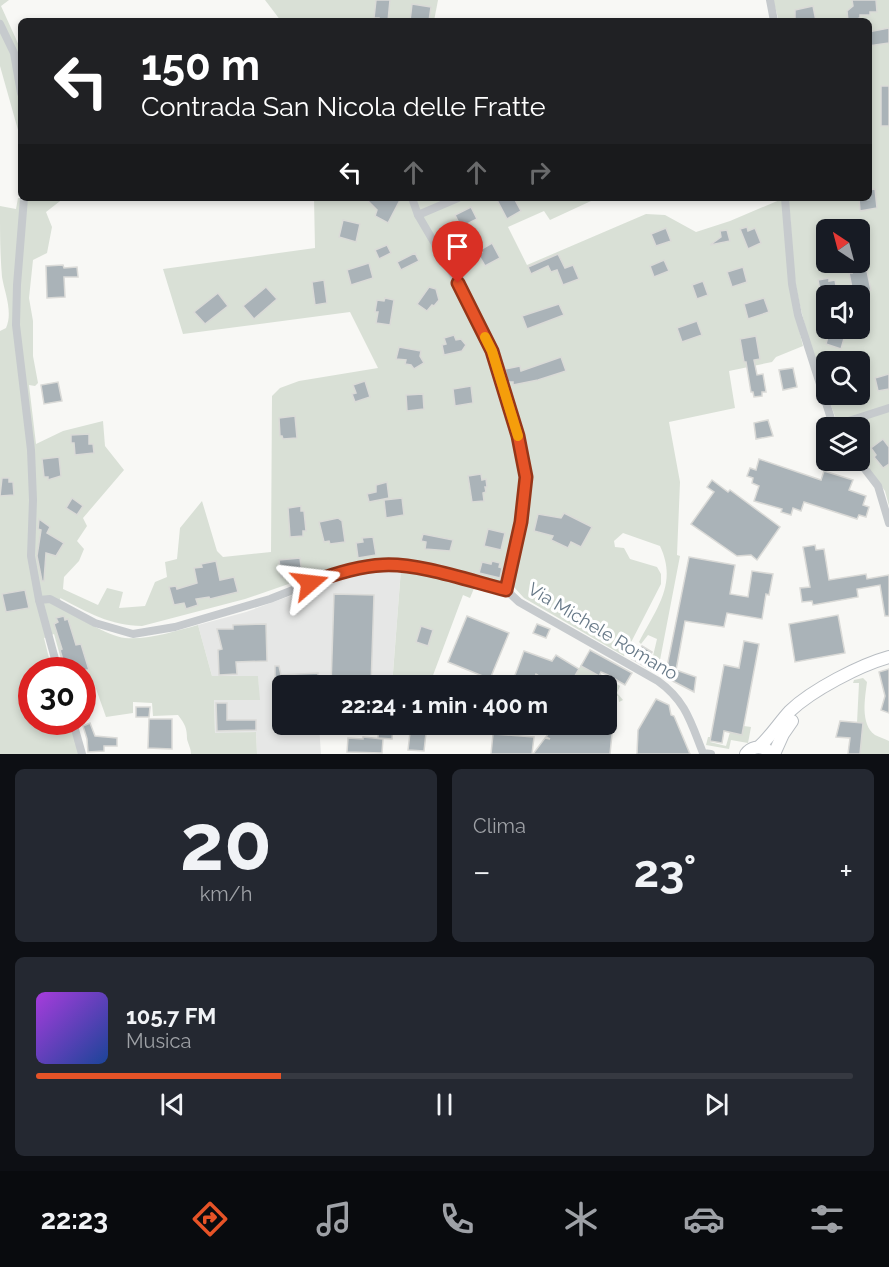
<!DOCTYPE html>
<html lang="it">
<meta charset="utf-8">
<style>
body{margin:0;font-family:Raleway,sans-serif;background:#242831;color:#f1f3f6;height:100vh;display:flex;flex-direction:column;font-size:22px;white-space:nowrap}
*{box-sizing:border-box;margin:0}
p{font-size:20px;color:#9ea1a6}
.icon{flex:none;width:33px;height:33px;fill:none;stroke:currentColor;stroke-width:2;stroke-linecap:round;stroke-linejoin:round}
.map{position:relative;height:754px;overflow:hidden}
.details{display:flex;flex-direction:column;gap:15px;padding:15px;background:#0d0f14;flex:1}
.details>*{flex:none}
.guide{position:absolute;left:18px;top:18px;width:854px;height:183px;border-radius:9px;box-shadow:0 3px 9px #0003;background:#202124;color:#fff;overflow:hidden}
.needle{width:39px;rotate:324deg}
.tools{position:absolute;left:816px;top:219px;display:grid;gap:12px}
.tools a{display:grid;place-items:center;width:54px;height:54px;border-radius:9px;background:#171b24;box-shadow:0 3px 9px #0003;font-size:30px}
.speed{position:absolute;left:18px;top:657px;display:flex;gap:12px;font-size:30px;font-weight:700;text-align:center}
.speed>*{display:grid;place-content:center;width:78px;height:78px;border-radius:50%;background:#171b24;box-shadow:0 3px 9px #0003;line-height:1}
.speed .limit{border:9px solid #d22;background:#fff;color:#111}
.pin{position:absolute;display:grid;place-items:center;width:51px;height:51px;color:#fff;margin:-62px -26px;border-radius:50% 50% 50% 0;rotate:-45deg;box-shadow:0 0 6px #0007}
.pin .icon{rotate:45deg}
.me{position:absolute;width:66px;margin:-33px;rotate:73deg;stroke-linejoin:round;filter:drop-shadow(0 0 4px #0008)}
.turn{display:flex;align-items:center;gap:21px;height:126px;padding:0 24px;font-size:27px}
.turn .icon{width:78px;height:78px;stroke-width:2.5}
.turn b{display:block;font-size:42px;line-height:51px}
.lanes{display:flex;align-items:center;height:57px;padding:0 24px;background:#0003;justify-content:center;gap:30px;direction:ltr}
.lanes .off{opacity:.35}
.big{font-size:45px;font-weight:700;line-height:1.1}
.details .card{flex:1;display:flex;flex-direction:column;justify-content:center;gap:9px;min-width:0;padding:0 21px;border-radius:9px;background:#242831}
.details .dial{align-items:center;gap:0}
.dial b{font-size:78px;line-height:1}
.song{display:flex;align-items:center;gap:18px}
.cover{width:72px;height:72px;border-radius:9px;background:linear-gradient(135deg,hsl(280 70% 55%),hsl(220 70% 35%))}
.played{height:6px;border-radius:3px;background:linear-gradient(90deg,#e65327 30%,#363941 30%)}
.keys{display:flex;justify-content:space-around;direction:ltr}
.heat{display:flex;justify-content:space-between;align-items:center;font-size:33px;direction:ltr}
.details .tiles{flex:1;display:grid;gap:15px;grid-template-columns:1fr 1fr}
.card:last-child{grid-column:span 2}
.trip{position:absolute;left:272px;top:675px;width:345px;height:60px;border-radius:9px;background:#171b24;box-shadow:0 3px 9px #0003;font-weight:700;line-height:60px;text-align:center}
.tabs{display:flex;height:96px;justify-content:space-around;align-items:center;background:#090b0e;color:#9ea1a6}
.tabs .icon{width:42px;height:42px}
.tabs .current{color:#e65327}
.tabs b{font-size:27px;color:#f1f3f6}
.map>svg:first-child{display:block}
.built{fill:#e6e7e6}
.green{fill:#d9e0d6;fill-rule:evenodd}
.building{fill:#aab3b8;stroke:#dadad7;stroke-width:1.5}
.lines{fill:none;stroke-linecap:round;stroke-linejoin:round}
.secondary-casing{stroke:#b8bdc2;stroke-width:14}
.street{stroke:#c6cacd;stroke-width:8}
.secondary{stroke:#fff;stroke-width:12}
.route-casing{stroke:#963619;stroke-width:15}
.route{stroke:#e65327;stroke-width:10}
.slow{stroke:#f59e0b;stroke-width:10}
.labels{text-anchor:middle;dominant-baseline:central;stroke-width:6;stroke-linejoin:round;paint-order:stroke}
.street-label{font-size:18px;fill:#667887;stroke:#fff}
</style>
<div class="map">
<svg width="889" height="754" viewBox="0 0 889 754">
<rect width="100%" height="100%" fill="#f8f8f5"/>
<polygon class="built" points="401,569 392,685 282,686 282,724 319,725 321,754 257,754 256,732 215,734 214,700 259,700 258,676 212,676 198,625 246,612 326,583 377,570"/>
<g class="green">
<polygon points="0,0 9,0 1,6 21,50 21,121 18,130 0,66"/>
<polygon points="265,0 438,0 434,21 281,21"/>
<path d="M773 0H889V506L885 491 860 457V428L839 427 827 395 860 394V362H826V394C814 355 799 313 794 272 791 248 792 223 788 198H868V21H779ZM826 230H860V262H826ZM826 296H860V328H826Z"/>
<path d="M18 198H64L46 212 52 227 47 253 33 260 29 298 33 321V356L38 383 35 386 29 385 36 444 63 431 103 421 105 446 124 470 83 518 87 526 77 541 84 549 79 561 64 577 63 589 98 605 107 588 123 592 119 608 145 606 155 582 167 577 165 562 177 559 180 528 202 501 217 551 223 557 271 552 272 396 280 388 299 381 378 368 350 312 183 334 163 269 315 248 314 198H590L591 201 550 220 544 211 508 227 527 265 646 214 665 215 696 232 730 221 782 199 795 313 803 346 776 357 772 362 729 371 735 408 669 422 680 482 677 555 680 556 660 660 653 656 657 639 648 635 641 644 639 642C656 609 678 584 660 546L623 533 614 541 615 547 624 548 630 559 657 567 661 574V584L624 656 524 598 513 586 407 560 376 559 323 572 245 599 142 626C111 626 87 612 60 598L62 608C77 617 108 636 125 638 148 640 176 631 198 625L212 676H258L260 700H214L215 733 256 732 257 754H191C191 748 188 744 187 739 187 728 185 724 178 715L153 716 152 703 133 702V713L106 717 95 686 83 701 82 670H64L54 634 44 638 52 670H32V722H69L79 754H0V331L6 328C13 312 5 294 2 277 0 254 0 230 0 206L16 209Z"/>
<polygon points="401,569 475,586 470,598 463,595 432,678 406,676 405,685 392,686"/>
<polygon points="582,663 586,665 585,668 592,672 594,670 620,686 617,693 623,700 619,702 618,696 612,696 611,700 606,700 606,686 569,686"/>
<path d="M863 678 867 682C865 698 860 724 875 735 879 737 885 739 889 741V754H860L863 723H857L859 683H853L854 680Z"/>
<polygon points="744,726 751,727 748,743 731,740 729,749 706,745 708,737 711,737 710,742 726,746 730,732 742,735"/>
</g>
<g class="building">
<polygon points="376,0 390,0 388,21 379,21 379,18 374,18"/>
<polygon points="852,0 876,0 877,12 870,12 870,15 860,15 860,18 856,19 856,21 848,21 847,11 853,6"/>
<polygon points="412,4 431,7 429,21 410,21"/>
<polygon points="813,6 816,21 795,21 795,10"/>
<polygon points="889,28 889,43 868,46 868,32"/>
<rect x="881" y="86" width="8" height="40"/>
<polygon points="875,189 877,208 860,211 859,198 868,198 868,190"/>
<polygon points="365,198 401,198 388,223 375,216 377,210"/>
<polygon points="496,198 514,198 521,211 507,219"/>
<polygon points="471,207 477,219 461,227 455,215"/>
<polygon points="343,220 360,224 356,242 339,237"/>
<polygon points="747,227 748,231 755,228 761,243 748,249 740,229"/>
<polygon points="666,228 671,241 656,246 651,234"/>
<polygon points="727,230 730,241 710,245 721,237 720,231"/>
<polygon points="492,243 500,258 485,266 478,254 482,252 480,250"/>
<polygon points="387,245 391,253 379,259 375,250"/>
<polygon points="415,253 419,261 401,270 397,262"/>
<polygon points="558,254 565,268 573,265 579,279 563,285 557,270 551,272 548,266 531,274 528,267"/>
<polygon points="664,260 669,271 654,277 650,266"/>
<polygon points="369,263 373,278 351,285 347,270"/>
<polygon points="63,265 64,268 77,267 78,277 64,277 65,297 47,298 46,266"/>
<polygon points="866,266 871,290 856,293 854,288 852,288 849,273 852,273 851,269"/>
<polygon points="743,267 747,282 732,287 727,272"/>
<polygon points="829,278 829,281 835,280 838,296 821,296 818,280"/>
<polygon points="324,280 327,303 315,305 312,282"/>
<polygon points="703,281 708,295 697,299 692,285"/>
<polygon points="266,287 277,299 254,319 243,306"/>
<polygon points="429,287 436,289 439,300 434,306 432,305 427,311 417,304"/>
<polygon points="218,293 228,306 205,324 194,312"/>
<polygon points="385,298 394,300 390,325 376,323 378,312 375,312 377,300 384,301"/>
<polygon points="764,298 769,312 748,319 744,304"/>
<polygon points="559,304 564,315 527,329 522,316"/>
<polygon points="697,321 702,335 682,342 677,328"/>
<polygon points="830,328 847,328 841,349 826,344"/>
<polygon points="454,335 456,340 461,339 466,345 462,351 444,355 442,345 446,344 444,338"/>
<polygon points="756,336 760,359 754,360 757,375 763,374 766,392 762,392 762,396 754,397 753,392 751,392 746,362 744,362 740,339"/>
<polygon points="399,347 421,351 420,356 424,363 414,369 411,365 405,364 406,360 396,359"/>
<polygon points="561,357 566,371 538,380 513,385 513,382 508,382 505,369 520,366 521,371"/>
<polygon points="793,368 797,387 783,390 779,370"/>
<polygon points="889,374 889,389 878,391 875,378"/>
<polygon points="365,381 370,397 355,402 352,394 356,393 353,385"/>
<polygon points="58,382 62,401 44,404 41,385"/>
<polygon points="471,386 473,403 455,406 453,389"/>
<polygon points="423,394 424,409 407,411 406,395"/>
<polygon points="295,416 297,438 283,439 282,436 280,436 279,418"/>
<polygon points="768,420 773,436 756,439 754,423"/>
<polygon points="89,434 89,444 93,444 94,453 75,455 74,443 71,443 71,435"/>
<polygon points="883,439 889,447 889,464 883,468 874,457 876,455 871,448"/>
<polygon points="59,457 61,476 48,480 48,477 44,477 42,459"/>
<polygon points="759,459 821,480 824,471 853,480 849,490 866,496 863,505 869,507 866,517 859,515 857,519 804,502 801,511 793,508 791,515 781,512 782,509 754,501 759,486 752,483 753,478 747,476 750,468 756,470"/>
<polygon points="481,474 482,480 486,479 487,487 485,487 486,492 483,493 484,501 472,502 468,476"/>
<polygon points="2,478 9,478 9,482 13,482 14,495 0,496"/>
<polygon points="712,480 728,492 730,490 780,527 757,560 751,555 737,556 691,524 714,492 707,487"/>
<polygon points="387,482 389,498 369,502 367,494 376,492 376,485"/>
<polygon points="72,498 83,506 77,515 66,508"/>
<polygon points="402,498 404,515 386,518 384,500"/>
<polygon points="301,506 301,511 304,511 306,531 303,531 303,536 290,537 288,508"/>
<polygon points="564,513 592,527 581,547 571,542 568,548 551,540 553,536 534,531 538,514 561,518"/>
<polygon points="338,518 342,521 345,542 330,544 329,541 324,542 319,522"/>
<polygon points="39,519 50,527 47,533 64,543 56,556 46,553 44,581 42,581 37,556 41,530 38,529"/>
<polygon points="488,529 505,533 501,550 484,546"/>
<polygon points="423,534 453,540 450,551 425,549 426,542 421,541"/>
<polygon points="373,537 376,555 358,558 356,543 363,542 362,538"/>
<polygon points="815,545 816,550 824,549 829,580 866,574 867,579 889,575 889,616 885,616 880,585 857,589 858,597 813,605 812,601 802,602 800,588 810,587 803,547"/>
<polygon points="689,557 735,565 730,594 748,597 752,571 773,574 769,595 766,594 762,619 727,613 724,627 685,621 676,670 696,677 694,692 665,677"/>
<polygon points="300,558 302,575 281,577 279,560"/>
<polygon points="216,561 220,580 234,577 238,592 210,599 209,597 196,599 198,605 186,609 184,603 174,605 169,587 176,586 177,589 197,583 194,568 202,567 201,564"/>
<polygon points="492,561 500,563 499,567 502,568 500,578 479,573 482,562 491,564"/>
<polygon points="25,590 29,608 6,612 2,594"/>
<polygon points="334,594 374,595 371,686 331,686"/>
<polygon points="838,615 845,653 795,662 789,624"/>
<polygon points="64,616 65,620 68,619 76,645 81,644 89,670 66,670 60,650 62,649 54,624 58,622 56,618"/>
<polygon points="467,616 509,633 490,679 448,662"/>
<polygon points="266,624 267,661 236,662 237,674 219,675 218,650 222,649 217,629 233,629 233,625"/>
<polygon points="537,624 550,629 546,638 533,633"/>
<polygon points="421,626 433,630 428,646 416,642"/>
<polygon points="744,641 759,644 742,735 724,731 722,743 710,741 724,665 739,668"/>
<polygon points="642,646 652,652 649,657 658,662 653,671 632,659 637,650 639,651"/>
<polygon points="590,650 632,673 625,685 608,675 601,672 599,676 581,666"/>
<polygon points="524,651 552,661 556,655 579,669 569,686 555,686 536,674 531,686 511,686"/>
<polygon points="275,666 279,666 281,675 318,673 318,682 282,684 282,722 275,721"/>
<polygon points="889,669 889,713 881,710 885,696 879,672"/>
<polygon points="656,699 669,705 671,715 674,716 690,754 637,754 638,730"/>
<polygon points="216,703 227,703 227,720 256,720 256,730 217,731"/>
<polygon points="136,707 150,707 149,717 136,717"/>
<polygon points="149,719 172,719 172,749 148,748"/>
<polygon points="840,721 863,723 860,754 848,754 850,738 836,737"/>
<polygon points="90,723 95,736 117,738 117,746 104,746 104,751 88,752 87,739 83,726"/>
<polygon points="379,724 393,724 392,739 378,738"/>
<polygon points="411,724 427,724 424,751 408,750"/>
<polygon points="550,731 612,734 610,754 533,754 545,738 550,739 546,737"/>
<polygon points="493,734 534,737 532,754 491,754"/>
<polygon points="363,737 383,739 382,753 347,752 348,738 363,739"/>
</g>
<g class="lines">
<g class="secondary-casing">
<g id="secondary">
<path d="M759 747C771 736 779 723 790 711 812 690 860 665 889 657"/>
<path d="M746 754C751 747 759 746 766 749"/>
<polyline points="774,754 783,734 792,721"/>
</g>
</g>
<g class="street">
<polyline points="770,0 774,21"/>
<polyline points="0,24 14,53 21,93"/>
<polyline points="24,198 17,285 16,325 31,450 33,500 31,556 39,600 58,670"/>
<polyline points="412,198 418,215 458,283 492,351 518,436 526,477 521,521 506,590"/>
<polyline points="785,198 792,284 798,315 834,428"/>
<polyline points="418,215 458,198"/>
<polyline points="833,426 889,408"/>
<polyline points="858,460 878,486 889,523"/>
<path d="M39 600 50 599 95 623 133 634 175 627 270 599 326 577 383 565 414 568 506 590 519 602 658 681C686 701 691 723 703 753L711 754"/>
<polyline points="73,722 82,754"/>
</g>
<use href="#secondary" class="secondary"/>
</g>
<g class="lines">
<g class="route-casing">
<path id="route" d="M310 583C331 575 361 566 383 565 419 563 470 581 506 590L521 522 526 477 518 436 492 351 458 283"/>
</g>
<use href="#route" class="route"/>
<polyline class="slow" points="485,337 492,351 518,436"/>
</g>
<g class="labels">
<g class="street-label">
<text transform="translate(603 631) rotate(31)">Via Michele Romano</text>
</g>
</g>
</svg>
<div class="tools">
<a><svg class="needle" viewBox="-14 -14 28 28"><path d="M0-13l5 13h-10z" fill="#e53935"/><path d="M0 13l5-13h-10z" fill="#9ea1a6"/></svg></a>
<a><svg class="icon" aria-label="sound" viewBox="0 0 24 24"><path d="M4 9h4l5-4v14l-5-4H4zM17 9q2 3 0 6"/></svg></a>
<a><svg class="icon" aria-label="search" viewBox="0 0 24 24"><circle cx="10" cy="10" r="6"/><path d="M15 15l6 6"/></svg></a>
<a><svg class="icon" aria-label="layers" viewBox="0 0 24 24"><path d="M12 4l9 5-9 5-9-5zM3 14l9 5 9-5"/></svg></a>
</div>
<div class="speed"><div class="limit">30</div></div>
<div class="pin" style="left:458px;top:283px;background:#d93025"><svg class="icon" aria-label="arrive" viewBox="0 0 24 24"><path d="M6 21V4h12l-3 4 3 4H6"/></svg></div>
<svg class="me" style="left:310px;top:583px" viewBox="-20 -20 40 40"><path d="M0-17L14 15 0 8-14 15z" fill="#e65327" stroke="#fff" stroke-width="4"/></svg>
<div class="trip">22:24 · 1 min · 400 m</div>
<div class="guide">
<div class="turn"><svg class="icon" aria-label="left" viewBox="0 0 24 24"><path d="M17 20v-9H6M10 6l-5 5 5 5"/></svg><div><b>150 m</b>Contrada San Nicola delle Fratte</div></div>
<div class="lanes"><svg class="icon" aria-label="left" viewBox="0 0 24 24"><path d="M17 20v-9H6M10 6l-5 5 5 5"/></svg><svg class="icon off" aria-label="ahead" viewBox="0 0 24 24"><path d="M12 20V5M6 11l6-6 6 6"/></svg><svg class="icon off" aria-label="ahead" viewBox="0 0 24 24"><path d="M12 20V5M6 11l6-6 6 6"/></svg><svg class="icon off" aria-label="right" viewBox="0 0 24 24"><path d="M7 20v-9h11M14 6l5 5-5 5"/></svg></div>
</div>
</div>
<section class="details">
<div class="tiles">
<div class="card dial"><b>20</b><p>km/h</p></div>
<div class="card"><p>Clima</p>
<div class="heat"><a>−</a><b class="big">23°</b><a>+</a></div>
</div>
<div class="card">
<div class="song"><i class="cover"></i><div><b>105.7 FM</b><p>Musica</p></div></div>
<div class="played"></div>
<div class="keys"><svg class="icon" aria-label="previous" viewBox="0 0 24 24"><path d="M18 5L8 12l10 7zM5 5v14"/></svg><svg class="icon" aria-label="pause" viewBox="0 0 24 24"><path d="M8 5v14M16 5v14"/></svg><svg class="icon" aria-label="next" viewBox="0 0 24 24"><path d="M6 5l10 7-10 7zM19 5v14"/></svg></div>
</div>
</div>
</section>
<nav class="tabs">
<b>22:23</b>
<svg class="icon current" aria-label="directions" viewBox="0 0 24 24"><path d="M12 3l9 9-9 9-9-9zM9 14v-3h6M13 9l2 2-2 2"/></svg>
<svg class="icon" aria-label="music" viewBox="0 0 24 24"><path d="M9 18V5l10-2v13"/><circle cx="6" cy="18" r="3"/><circle cx="16" cy="16" r="3"/></svg>
<svg class="icon" aria-label="phone" viewBox="0 0 24 24"><path d="M5 4h4l2 5-3 2q2 4 5 5l2-3 5 2v4C11 20 4 13 5 4z"/></svg>
<svg class="icon" aria-label="climate" viewBox="0 0 24 24"><path d="M12 3v18M4 7l16 10M4 17L20 7"/></svg>
<svg class="icon" aria-label="car" viewBox="0 0 24 24"><path d="M5 17H2v-5l4-1 3-4h7l3 4 3 1v5h-3M9 17h6M6 11h13"/><circle cx="7" cy="17" r="2"/><circle cx="17" cy="17" r="2"/></svg>
<svg class="icon" aria-label="filters" viewBox="0 0 24 24"><path d="M4 7h16M4 17h16"/><circle cx="9" cy="7" r="2"/><circle cx="15" cy="17" r="2"/></svg>
</nav>
